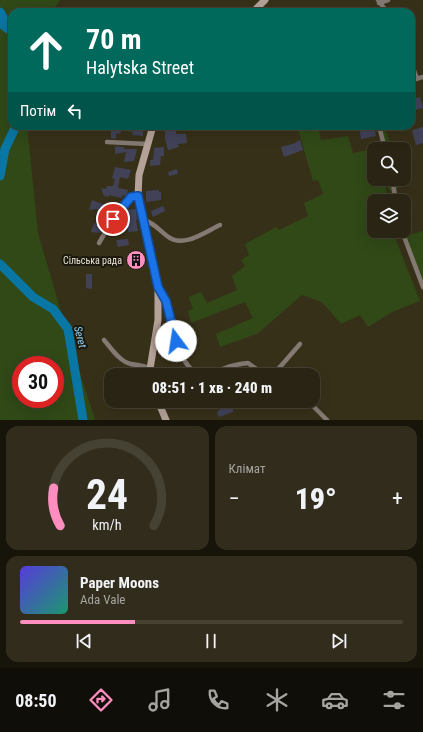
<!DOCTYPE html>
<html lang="uk">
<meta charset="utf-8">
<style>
body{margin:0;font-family:"Roboto Condensed",sans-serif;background:#312c1c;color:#f1f3f6;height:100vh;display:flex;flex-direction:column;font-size:15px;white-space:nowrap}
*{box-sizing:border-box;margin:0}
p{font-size:13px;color:#a5a4a0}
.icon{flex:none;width:22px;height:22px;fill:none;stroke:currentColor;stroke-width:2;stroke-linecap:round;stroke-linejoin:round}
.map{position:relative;height:420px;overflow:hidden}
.details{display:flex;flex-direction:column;gap:6px;padding:6px;background:#17140a;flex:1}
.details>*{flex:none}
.top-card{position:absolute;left:8px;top:8px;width:407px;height:122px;border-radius:12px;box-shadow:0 4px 16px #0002,0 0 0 1px #454133;background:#00695c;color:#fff;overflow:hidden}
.buttons{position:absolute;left:367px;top:142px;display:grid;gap:8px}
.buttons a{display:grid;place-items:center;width:44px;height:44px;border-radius:8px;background:#292413;box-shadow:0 4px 16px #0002,0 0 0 1px #454133;font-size:20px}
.speed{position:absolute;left:12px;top:356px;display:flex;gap:8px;font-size:20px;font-weight:700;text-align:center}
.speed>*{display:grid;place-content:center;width:52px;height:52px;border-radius:50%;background:#292413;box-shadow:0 4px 16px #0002,0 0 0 1px #454133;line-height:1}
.speed .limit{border:6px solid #d22;background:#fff;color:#111}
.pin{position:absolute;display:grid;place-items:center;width:34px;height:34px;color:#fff;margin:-17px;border:2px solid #fff;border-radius:50%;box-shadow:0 1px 4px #0007}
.me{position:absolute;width:44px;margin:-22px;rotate:346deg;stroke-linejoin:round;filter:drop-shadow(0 0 3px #0008)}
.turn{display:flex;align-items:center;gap:14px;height:84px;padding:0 12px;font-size:18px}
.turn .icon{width:52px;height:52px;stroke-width:2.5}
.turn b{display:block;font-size:28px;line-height:34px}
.then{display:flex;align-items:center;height:38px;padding:0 12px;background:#0003;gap:8px;font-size:15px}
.big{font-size:30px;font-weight:800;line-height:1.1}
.details .widget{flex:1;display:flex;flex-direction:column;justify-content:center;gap:6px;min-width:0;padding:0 14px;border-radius:12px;background:#312c1c}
.details .dial{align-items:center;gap:0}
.dial svg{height:104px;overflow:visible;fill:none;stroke:#454133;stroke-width:7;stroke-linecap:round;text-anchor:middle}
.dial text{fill:#f1f3f6;stroke:none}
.song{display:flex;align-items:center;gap:12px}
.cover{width:48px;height:48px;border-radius:6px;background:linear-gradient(135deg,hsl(250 70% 55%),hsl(160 70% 35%))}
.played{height:4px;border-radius:2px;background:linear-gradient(90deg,#fd8ebf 30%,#454133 30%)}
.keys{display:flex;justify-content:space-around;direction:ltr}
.heat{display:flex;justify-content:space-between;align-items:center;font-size:22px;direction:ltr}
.details .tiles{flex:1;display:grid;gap:6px;grid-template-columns:1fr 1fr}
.widget:last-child{grid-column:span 2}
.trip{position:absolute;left:104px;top:368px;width:216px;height:40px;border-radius:12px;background:#292413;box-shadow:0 4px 16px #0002,0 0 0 1px #454133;font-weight:800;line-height:40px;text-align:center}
.menu{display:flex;height:64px;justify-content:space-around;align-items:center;background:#100e08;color:#a5a4a0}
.menu .icon{width:28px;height:28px}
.menu .on{color:#fd8ebf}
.menu b{font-size:18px;color:#f1f3f6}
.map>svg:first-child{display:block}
.green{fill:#304917;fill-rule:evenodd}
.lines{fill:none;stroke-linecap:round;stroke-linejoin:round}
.river{stroke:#0976a4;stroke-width:9}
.building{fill:#414258}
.street{stroke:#847973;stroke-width:4.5}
.secondary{stroke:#b4a198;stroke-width:7}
.route-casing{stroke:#114b97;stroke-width:10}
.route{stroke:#1a73e8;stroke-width:7}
.labels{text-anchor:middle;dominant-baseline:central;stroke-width:4;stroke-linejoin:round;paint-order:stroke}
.poi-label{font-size:10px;fill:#e9e5d7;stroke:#1b180e;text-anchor:end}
.water-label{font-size:11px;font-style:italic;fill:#92d2f8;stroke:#1b180e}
</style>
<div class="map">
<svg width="423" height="420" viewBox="0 0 423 420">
<rect width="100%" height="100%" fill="#373019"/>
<g class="green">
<path d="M0 0H60L52 12H12V126H27L38 233 69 339 95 420H0ZM21 365H55V399H21Z"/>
<polygon points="306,126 318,126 321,140 348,136 353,153 378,148 374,149 374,179 384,179 388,201 374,201 374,231 394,231 396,240 420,301 392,312 368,327 360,315 341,324 322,302 302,295 257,334 220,347 216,334 253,318 245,302 191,323 188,311 193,309 189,297 201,292 207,303 237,290 232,276 245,266 241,260 249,255 245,244 276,227 279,230 308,216 304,203 323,194 318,180 313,181 298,129"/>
<polygon points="383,130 386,132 393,149 383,149 379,134"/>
<polygon points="404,177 409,180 409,182 404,185 399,186 396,191 392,193 388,188 386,179 404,179"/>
<polygon points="423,231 423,292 406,236"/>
</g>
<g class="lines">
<g class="river">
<polyline points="0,12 4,19 4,26 12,32"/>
<polyline points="0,176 5,149 16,126"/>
<polyline points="0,264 33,297 53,309 68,329 83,420"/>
</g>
</g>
<g class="building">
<polygon points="420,97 423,108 411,111 411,99"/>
<polygon points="111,126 127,126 143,128 143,136 132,135 133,132 121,130 121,133 116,134 116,139 111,138"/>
<polygon points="359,126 374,126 376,136 361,139"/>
<polygon points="423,127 423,143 416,145 412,130"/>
<polygon points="165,130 176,130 176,134 186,134 187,143 178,144 179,147 168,150 165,139"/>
<polygon points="300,140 303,150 284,157 281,147 296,143 296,142"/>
<polygon points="115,146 124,147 124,149 137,149 134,161 124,162 126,152 115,154"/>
<polygon points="164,147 164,156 161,156 160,165 150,166 150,160 153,160 154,148"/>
<polygon points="115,167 131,170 128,179 120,177 118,188 128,190 126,196 123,195 121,198 109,195 109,197 104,196 101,188 106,189 107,186 113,186 115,179 112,178"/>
<polygon points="177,169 178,174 169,176 168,172"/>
<polygon points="159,190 159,192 161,192 161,200 146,202 146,191"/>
<polygon points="92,200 110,207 107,214 96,209 89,210"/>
<polygon points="163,206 165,211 153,217 151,211"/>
<polygon points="136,209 137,220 136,220 138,231 128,232 125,210"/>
<polygon points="94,223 103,226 101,233 91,232"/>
<polygon points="128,239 129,245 118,247 116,240"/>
<polygon points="140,254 142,266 133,267 131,255"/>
<polygon points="86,274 92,274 92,289 86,288"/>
<polygon points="229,403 233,406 233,412 219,417 217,413 218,412 218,411"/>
</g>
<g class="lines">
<g class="street">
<polyline points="378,0 387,12"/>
<polyline points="379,3 388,0"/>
<polyline points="411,62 417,79"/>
<polyline points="411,80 423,77"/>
<polyline points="379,126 385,149"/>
<polyline points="107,142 147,144"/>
<polyline points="392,179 396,201"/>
<path d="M144 220C154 223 159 230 167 236 183 249 205 232 220 225"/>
<polyline points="402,231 423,287"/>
<polyline points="99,243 113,219 131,197 138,196"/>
<path d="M159 289C161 293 165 298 167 302 173 324 176 365 200 375"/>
<path d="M104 340C111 348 120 362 131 364 139 366 142 364 150 369"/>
<path d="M211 375C224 367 233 365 248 363L265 375"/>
<polyline points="273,375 300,344"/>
<polyline points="308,401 327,420"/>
</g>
<g class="secondary">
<polyline points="253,12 265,0"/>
<polyline points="151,375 150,369 158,320 158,287 138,196 139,175 153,126"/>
<polyline points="158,401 166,420"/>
</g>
</g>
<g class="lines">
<g class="route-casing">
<polyline id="route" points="113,219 131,197 138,196 158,287 166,301 176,341"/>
</g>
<use href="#route" class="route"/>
</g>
<defs>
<g id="building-disc" transform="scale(1)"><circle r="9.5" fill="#fd8ebf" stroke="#1b180e"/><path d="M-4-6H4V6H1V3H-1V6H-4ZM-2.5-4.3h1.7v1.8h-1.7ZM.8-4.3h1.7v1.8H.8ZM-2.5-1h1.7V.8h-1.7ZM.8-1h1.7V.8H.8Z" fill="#111"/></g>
</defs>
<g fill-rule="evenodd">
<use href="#building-disc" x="136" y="260"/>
</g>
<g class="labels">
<g class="poi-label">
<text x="122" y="260">Сільська рада</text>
</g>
<g class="water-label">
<text transform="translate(80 337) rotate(76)">Seret</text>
</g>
</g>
</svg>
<div class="buttons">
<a><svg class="icon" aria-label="search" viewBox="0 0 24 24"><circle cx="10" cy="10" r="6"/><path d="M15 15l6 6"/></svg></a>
<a><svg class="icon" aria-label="layers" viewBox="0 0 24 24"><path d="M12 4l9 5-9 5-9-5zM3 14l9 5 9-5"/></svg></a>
</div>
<div class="speed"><div class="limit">30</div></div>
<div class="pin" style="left:113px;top:219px;background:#d93025"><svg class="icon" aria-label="arrive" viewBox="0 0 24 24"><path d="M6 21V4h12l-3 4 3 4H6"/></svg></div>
<svg class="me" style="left:176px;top:341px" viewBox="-20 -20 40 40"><circle r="19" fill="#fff"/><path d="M0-13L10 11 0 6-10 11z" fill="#1a73e8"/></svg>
<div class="trip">08:51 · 1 хв · 240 m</div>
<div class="top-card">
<div class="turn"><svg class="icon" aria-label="ahead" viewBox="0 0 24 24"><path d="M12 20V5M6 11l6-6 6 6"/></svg><div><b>70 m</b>Halytska Street</div></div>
<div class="then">Потім<svg class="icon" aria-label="left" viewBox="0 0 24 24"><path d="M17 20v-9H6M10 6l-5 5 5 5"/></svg></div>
</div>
</div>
<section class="details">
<div class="tiles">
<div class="widget dial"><svg viewBox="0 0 100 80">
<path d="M14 69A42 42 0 1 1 86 69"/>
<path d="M14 69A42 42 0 0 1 9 40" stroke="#fd8ebf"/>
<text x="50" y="56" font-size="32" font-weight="700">24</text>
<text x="50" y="72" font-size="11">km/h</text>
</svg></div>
<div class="widget"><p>Клімат</p>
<div class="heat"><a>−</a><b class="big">19°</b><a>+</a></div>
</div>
<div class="widget">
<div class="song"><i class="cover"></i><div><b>Paper Moons</b><p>Ada Vale</p></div></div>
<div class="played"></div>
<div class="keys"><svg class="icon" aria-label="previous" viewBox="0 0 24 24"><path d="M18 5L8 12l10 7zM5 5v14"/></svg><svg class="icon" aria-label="pause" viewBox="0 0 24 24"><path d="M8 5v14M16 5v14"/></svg><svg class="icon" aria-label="next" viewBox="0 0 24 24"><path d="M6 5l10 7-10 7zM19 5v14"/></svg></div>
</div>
</div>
</section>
<nav class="menu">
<b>08:50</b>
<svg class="icon on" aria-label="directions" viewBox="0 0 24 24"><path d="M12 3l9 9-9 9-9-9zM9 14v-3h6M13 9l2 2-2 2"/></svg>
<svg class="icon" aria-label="music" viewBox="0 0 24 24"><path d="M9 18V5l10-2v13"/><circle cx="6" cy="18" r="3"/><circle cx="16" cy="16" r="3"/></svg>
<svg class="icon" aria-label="phone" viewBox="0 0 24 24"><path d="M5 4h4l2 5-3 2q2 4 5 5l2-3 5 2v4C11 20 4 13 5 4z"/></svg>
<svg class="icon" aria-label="climate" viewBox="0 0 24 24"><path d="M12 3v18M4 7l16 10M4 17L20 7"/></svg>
<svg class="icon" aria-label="car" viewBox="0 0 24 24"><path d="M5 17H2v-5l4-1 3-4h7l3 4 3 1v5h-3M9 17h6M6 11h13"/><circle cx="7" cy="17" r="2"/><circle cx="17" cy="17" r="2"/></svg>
<svg class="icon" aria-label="filters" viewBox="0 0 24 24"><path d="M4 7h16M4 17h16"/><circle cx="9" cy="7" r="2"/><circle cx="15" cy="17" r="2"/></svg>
</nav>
